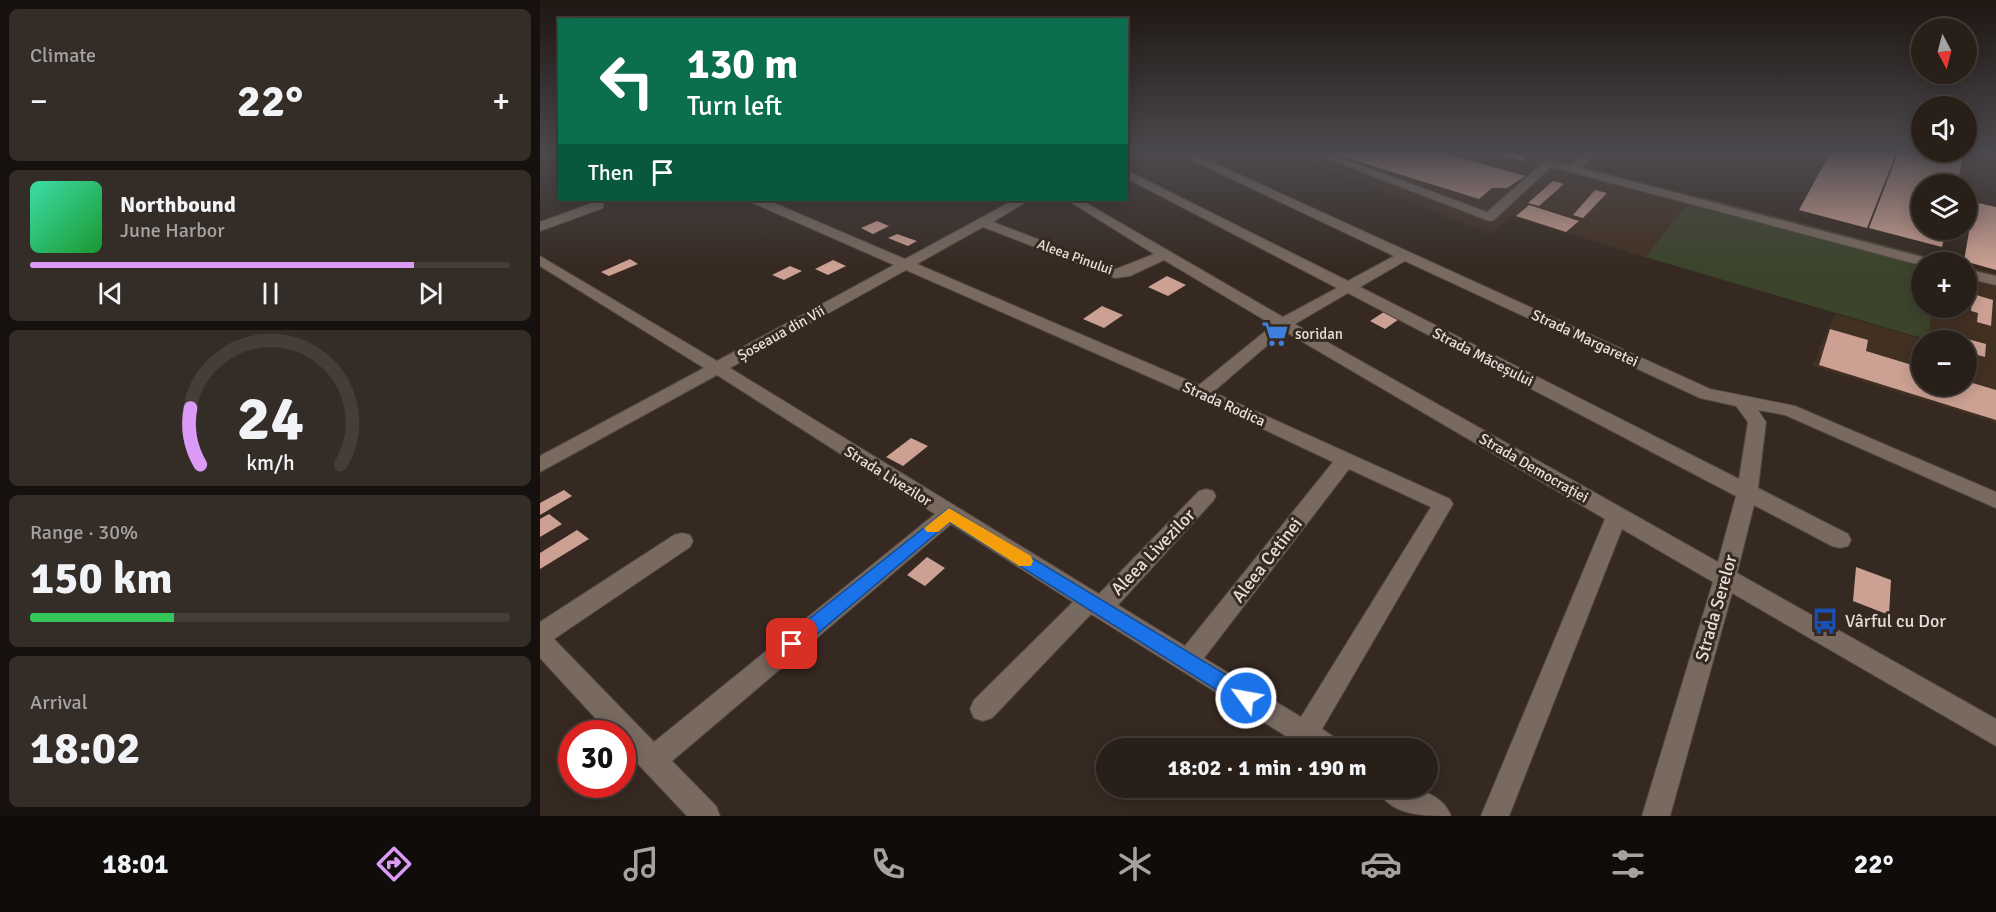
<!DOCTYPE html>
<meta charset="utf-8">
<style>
body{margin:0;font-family:Signika,sans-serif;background:#342c26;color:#f1f3f6;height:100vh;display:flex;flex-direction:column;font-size:22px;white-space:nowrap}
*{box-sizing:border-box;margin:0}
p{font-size:20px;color:#a5a2a2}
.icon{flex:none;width:33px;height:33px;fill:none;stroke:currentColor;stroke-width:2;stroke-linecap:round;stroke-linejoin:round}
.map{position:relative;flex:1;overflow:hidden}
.sheet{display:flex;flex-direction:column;gap:9px;padding:9px;background:#16110e;width:540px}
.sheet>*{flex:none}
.hud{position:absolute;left:18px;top:18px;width:570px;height:183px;border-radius:0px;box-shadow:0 3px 15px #0003,0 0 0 2px #443d38;background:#0b6e4f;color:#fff;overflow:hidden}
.needle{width:39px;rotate:173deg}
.tools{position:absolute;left:1371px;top:18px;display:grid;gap:12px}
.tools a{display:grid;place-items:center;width:66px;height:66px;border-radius:50%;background:#281f19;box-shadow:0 3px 15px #0003,0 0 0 2px #443d38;font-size:30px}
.speed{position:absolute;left:18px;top:720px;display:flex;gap:12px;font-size:30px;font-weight:700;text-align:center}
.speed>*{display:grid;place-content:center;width:78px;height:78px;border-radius:50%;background:#281f19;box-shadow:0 3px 15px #0003,0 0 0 2px #443d38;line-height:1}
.speed .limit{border:9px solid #d22;background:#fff;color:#111}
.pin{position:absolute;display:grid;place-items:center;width:51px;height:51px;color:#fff;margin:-26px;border-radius:12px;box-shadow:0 3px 9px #0006}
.me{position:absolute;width:66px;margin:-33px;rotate:302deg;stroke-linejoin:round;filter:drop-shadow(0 0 4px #0008)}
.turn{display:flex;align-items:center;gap:21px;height:126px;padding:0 30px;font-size:27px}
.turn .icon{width:78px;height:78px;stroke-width:2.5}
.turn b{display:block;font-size:42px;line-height:51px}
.then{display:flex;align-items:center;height:57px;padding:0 30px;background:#0003;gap:12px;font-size:22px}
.big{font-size:45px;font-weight:800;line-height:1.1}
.sheet .tile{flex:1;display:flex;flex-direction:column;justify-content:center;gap:9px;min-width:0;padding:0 21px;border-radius:9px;background:#342c26}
.sheet .dial{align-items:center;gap:0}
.dial svg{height:156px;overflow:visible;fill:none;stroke:#443d38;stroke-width:7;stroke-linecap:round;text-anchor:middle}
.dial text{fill:#f1f3f6;stroke:none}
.song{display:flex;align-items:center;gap:18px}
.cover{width:72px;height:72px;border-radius:9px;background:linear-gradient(135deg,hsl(160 70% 55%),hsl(130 70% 35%))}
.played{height:6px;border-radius:3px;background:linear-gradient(90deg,#da9af6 80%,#443d38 80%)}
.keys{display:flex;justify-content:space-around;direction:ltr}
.heat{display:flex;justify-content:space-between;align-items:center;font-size:33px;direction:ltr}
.charge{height:9px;border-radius:4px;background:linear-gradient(90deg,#34c759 30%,#443d38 0)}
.trip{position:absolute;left:556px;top:738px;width:342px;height:60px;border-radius:30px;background:#281f19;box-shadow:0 3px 15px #0003,0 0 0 2px #443d38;font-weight:800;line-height:60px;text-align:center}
.tabs{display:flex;height:96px;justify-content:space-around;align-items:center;background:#100c0a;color:#a5a2a2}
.tabs .icon{width:42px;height:42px}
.tabs .active{color:#da9af6}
.tabs b{font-size:27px;color:#f1f3f6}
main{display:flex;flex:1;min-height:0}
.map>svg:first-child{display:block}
.built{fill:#423023}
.green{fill:#3c442c}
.building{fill:#cca193}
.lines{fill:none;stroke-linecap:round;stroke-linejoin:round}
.minor-casing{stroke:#524740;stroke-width:2}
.minor{fill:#796a60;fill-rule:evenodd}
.route{fill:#1a73e8;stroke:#114b97;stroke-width:1.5}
.slow{fill:#f59e0b}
.labels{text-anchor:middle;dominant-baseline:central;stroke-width:6;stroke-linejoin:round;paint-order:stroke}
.far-street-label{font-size:14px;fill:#e7ded9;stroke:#362921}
.street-label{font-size:15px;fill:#e7ded9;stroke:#362921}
.poi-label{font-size:15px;fill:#e7ded9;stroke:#362921;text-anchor:start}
.near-street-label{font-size:18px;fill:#e7ded9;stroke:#362921}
.near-poi-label{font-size:18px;fill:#e7ded9;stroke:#362921;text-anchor:start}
</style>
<main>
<section class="sheet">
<div class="tile"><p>Climate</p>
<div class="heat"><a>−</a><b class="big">22°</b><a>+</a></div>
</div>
<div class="tile">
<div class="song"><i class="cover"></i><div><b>Northbound</b><p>June Harbor</p></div></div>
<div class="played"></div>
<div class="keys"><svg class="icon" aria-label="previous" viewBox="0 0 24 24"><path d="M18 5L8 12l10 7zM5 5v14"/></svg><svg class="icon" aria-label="pause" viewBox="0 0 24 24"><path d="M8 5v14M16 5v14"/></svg><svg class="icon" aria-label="next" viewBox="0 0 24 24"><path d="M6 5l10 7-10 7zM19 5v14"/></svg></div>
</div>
<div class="tile dial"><svg viewBox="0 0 100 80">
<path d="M14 69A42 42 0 1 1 86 69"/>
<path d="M14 69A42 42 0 0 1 9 40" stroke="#da9af6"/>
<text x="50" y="56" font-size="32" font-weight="700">24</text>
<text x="50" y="72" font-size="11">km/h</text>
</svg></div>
<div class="tile"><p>Range · 30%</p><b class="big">150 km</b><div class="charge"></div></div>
<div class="tile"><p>Arrival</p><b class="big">18:02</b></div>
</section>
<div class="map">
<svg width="1456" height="816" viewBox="0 0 1456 816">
<rect width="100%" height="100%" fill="#362921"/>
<g class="built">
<polygon points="749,153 995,153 1155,195 1105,257 971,216 951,234"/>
<polygon points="1427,266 1456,274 1456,423 1272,366 1295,314 1385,340 1382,340 1382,386 1426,386 1426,340 1388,340 1392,308 1426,308"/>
</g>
<polygon class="green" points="1155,195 1398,259 1397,262 1382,262 1382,308 1392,308 1388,340 1105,257"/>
<g class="building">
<polygon points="791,153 903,153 985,176 967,188 952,188 939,199"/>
<polygon points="954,153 977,153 989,156 983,161"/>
<polygon points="1290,153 1356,153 1327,228 1259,210"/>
<polygon points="1358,153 1424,153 1417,184 1382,184 1382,230 1406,230 1402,247 1329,228"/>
<polygon points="1013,181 1024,184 999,206 988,203"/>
<polygon points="1055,190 1067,193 1043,218 1033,215"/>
<polygon points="1434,202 1456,207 1456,270 1424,261"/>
<polygon points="989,205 1039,221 1026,232 976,216"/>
<polygon points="337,221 349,226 333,234 321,228"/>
<polygon points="357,234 377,241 368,246 348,238"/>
<polygon points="90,259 98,264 69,276 61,272"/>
<polygon points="293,260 306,266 288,275 275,269"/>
<polygon points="250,266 262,271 244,280 232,275"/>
<polygon points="627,276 646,285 628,296 608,287"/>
<polygon points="1433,294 1453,300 1451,326 1437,322 1438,313 1431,311"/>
<polygon points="562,306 583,315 564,328 543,319"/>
<polygon points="847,310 862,317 845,329 830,321"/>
<polygon points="1290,329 1328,340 1326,351 1382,368 1382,386 1426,386 1426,381 1456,390 1456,420 1279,365"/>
<polygon points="1394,330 1446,344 1445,357 1426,352 1426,340 1392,340"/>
<polygon points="371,438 388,446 363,466 346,457"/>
<polygon points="24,490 32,496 0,515 0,503"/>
<polygon points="9,514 22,524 0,537 0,519"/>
<polygon points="37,530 49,539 0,569 0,553"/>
<polygon points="387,557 405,568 385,586 367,575"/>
<polygon points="1316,567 1351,580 1349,615 1313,601"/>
</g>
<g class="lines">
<g class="minor-casing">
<g id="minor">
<path d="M637 153H652L1170 389 1255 406 1456 492V508L1245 415 1218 410 1226 422 1218 488 1308 534 1311 540 1308 546 1300 548 1292 546 1214 505 1197 573 1456 719V746L1192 593 1130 816H1102L1173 582 1082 529 969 816H941L1065 519 744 331 673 392 910 499 913 504 782 729 797 739 801 748H765L551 614 452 718 443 721 434 718 430 709 434 700 533 602 411 524 132 761 176 806 180 816H147L82 747V734H70L0 658V622L134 535 142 533 150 535 153 541 150 547 14 639 114 742 395 514 177 375 0 472V456L164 368 0 266V256L177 361 354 265 213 203 211 200H227L365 259 474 200H489L453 222 576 269 614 254 527 200H541L743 317 797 288 586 178V170L808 281 854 256ZM443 227 575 278 590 276 624 260 733 325 659 385 377 264ZM865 261 1160 398 1196 406 1208 422 1199 479 820 287ZM366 270 655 397 793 462 645 646 578 605 673 501 676 496 673 491 666 489 659 491 559 594 190 368ZM808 293 1196 496 1178 562 755 324ZM809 469 891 507 761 717 664 658Z"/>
<polygon points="773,153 788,153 947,212 1005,161 1030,165 1045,153 1056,153 1041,168 1390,259 1392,262 1380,265 1011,167 954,220 949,221"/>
<polygon points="1444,153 1456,153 1456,157 1446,155"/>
<polygon points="58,201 63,202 63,208 0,231 0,222"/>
<polygon points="1426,269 1456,276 1456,285 1426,278"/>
<path d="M837 788C863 785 900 788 911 816 884 816 849 816 837 788Z"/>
</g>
</g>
<use href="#minor" class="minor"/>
</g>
<linearGradient id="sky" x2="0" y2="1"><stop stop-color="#1e1712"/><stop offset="0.57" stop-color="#4c494e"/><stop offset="1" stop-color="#4c494e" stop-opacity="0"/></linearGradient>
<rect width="1456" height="267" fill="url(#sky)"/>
<polygon class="route" points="409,508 713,691 716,698 713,704 706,707 699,704 410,522 258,650 252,652 245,650 243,644 245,638"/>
<polygon class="slow" points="409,508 491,556 493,561 491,566 479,566 410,522 398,532 387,532 384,528"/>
<defs>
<g id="supermarket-bare" transform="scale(2.07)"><path d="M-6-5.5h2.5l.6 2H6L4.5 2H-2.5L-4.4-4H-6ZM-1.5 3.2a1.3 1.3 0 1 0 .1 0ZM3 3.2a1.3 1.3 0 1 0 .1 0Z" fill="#3f7fe0" stroke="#362921" stroke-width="2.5" paint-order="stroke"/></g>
<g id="bus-bare" transform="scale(2.07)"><path d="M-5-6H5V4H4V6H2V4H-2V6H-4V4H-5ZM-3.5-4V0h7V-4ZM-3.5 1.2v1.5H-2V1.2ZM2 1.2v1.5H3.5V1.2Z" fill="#1a4fb4" stroke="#362921" stroke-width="2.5" paint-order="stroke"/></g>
</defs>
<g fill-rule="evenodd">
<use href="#supermarket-bare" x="735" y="334"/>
<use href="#bus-bare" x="1285" y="621"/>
</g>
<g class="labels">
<g class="far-street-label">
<text transform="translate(535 257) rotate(20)">Aleea Pinului</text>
</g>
<g class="street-label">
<text transform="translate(241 333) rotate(-29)">Șoseaua din Vii</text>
<text transform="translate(1045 338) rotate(25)">Strada Margaretei</text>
<text transform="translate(943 357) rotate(27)">Strada Măceșului</text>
<text transform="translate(684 404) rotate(24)">Strada Rodica</text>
<text transform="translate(994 468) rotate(30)">Strada Democrației</text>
<text transform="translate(348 476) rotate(32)">Strada Livezilor</text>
</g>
<g class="poi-label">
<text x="755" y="334">soridan</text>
</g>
<g class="near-street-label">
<text transform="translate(613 552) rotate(-46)">Aleea Livezilor</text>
<text transform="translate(727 560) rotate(-52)">Aleea Cetinei</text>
<text transform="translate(1176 608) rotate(-74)">Strada Serelor</text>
</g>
<g class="near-poi-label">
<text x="1305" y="621">Vârful cu Dor</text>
</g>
</g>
</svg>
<div class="tools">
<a><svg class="needle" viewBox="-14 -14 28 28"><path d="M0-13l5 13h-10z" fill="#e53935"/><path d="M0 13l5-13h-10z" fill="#a5a2a2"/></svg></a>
<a><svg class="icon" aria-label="sound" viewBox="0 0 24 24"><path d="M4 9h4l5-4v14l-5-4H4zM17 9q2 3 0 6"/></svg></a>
<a><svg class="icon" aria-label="layers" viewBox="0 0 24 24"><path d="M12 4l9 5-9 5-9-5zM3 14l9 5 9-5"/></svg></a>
<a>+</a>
<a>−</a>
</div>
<div class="speed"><div class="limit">30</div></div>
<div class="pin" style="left:252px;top:644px;background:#d93025"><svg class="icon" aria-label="arrive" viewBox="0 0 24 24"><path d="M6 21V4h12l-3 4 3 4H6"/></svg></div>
<svg class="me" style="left:706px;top:698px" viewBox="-20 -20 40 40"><circle r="17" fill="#1a73e8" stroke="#fff" stroke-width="3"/><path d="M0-11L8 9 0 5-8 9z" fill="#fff"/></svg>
<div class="trip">18:02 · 1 min · 190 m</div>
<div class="hud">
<div class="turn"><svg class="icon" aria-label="left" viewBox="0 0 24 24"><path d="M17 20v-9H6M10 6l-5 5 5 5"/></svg><div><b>130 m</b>Turn left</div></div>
<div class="then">Then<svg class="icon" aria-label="arrive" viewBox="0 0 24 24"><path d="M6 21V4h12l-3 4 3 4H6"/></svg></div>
</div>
</div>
</main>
<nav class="tabs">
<b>18:01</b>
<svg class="icon active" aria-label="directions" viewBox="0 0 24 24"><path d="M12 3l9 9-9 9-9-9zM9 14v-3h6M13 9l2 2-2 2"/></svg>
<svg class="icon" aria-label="music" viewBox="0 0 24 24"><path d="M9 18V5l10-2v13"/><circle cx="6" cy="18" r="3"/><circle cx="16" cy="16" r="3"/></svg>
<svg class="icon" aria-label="phone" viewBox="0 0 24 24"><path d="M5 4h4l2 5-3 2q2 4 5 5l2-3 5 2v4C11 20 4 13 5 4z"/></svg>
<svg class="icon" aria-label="climate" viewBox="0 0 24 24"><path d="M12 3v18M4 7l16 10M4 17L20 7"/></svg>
<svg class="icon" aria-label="car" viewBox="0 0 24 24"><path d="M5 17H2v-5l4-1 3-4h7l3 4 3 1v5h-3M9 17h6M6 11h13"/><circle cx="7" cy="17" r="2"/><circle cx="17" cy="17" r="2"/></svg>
<svg class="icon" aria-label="filters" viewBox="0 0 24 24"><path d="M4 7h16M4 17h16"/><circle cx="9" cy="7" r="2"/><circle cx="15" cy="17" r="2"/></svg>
<b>22°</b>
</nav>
